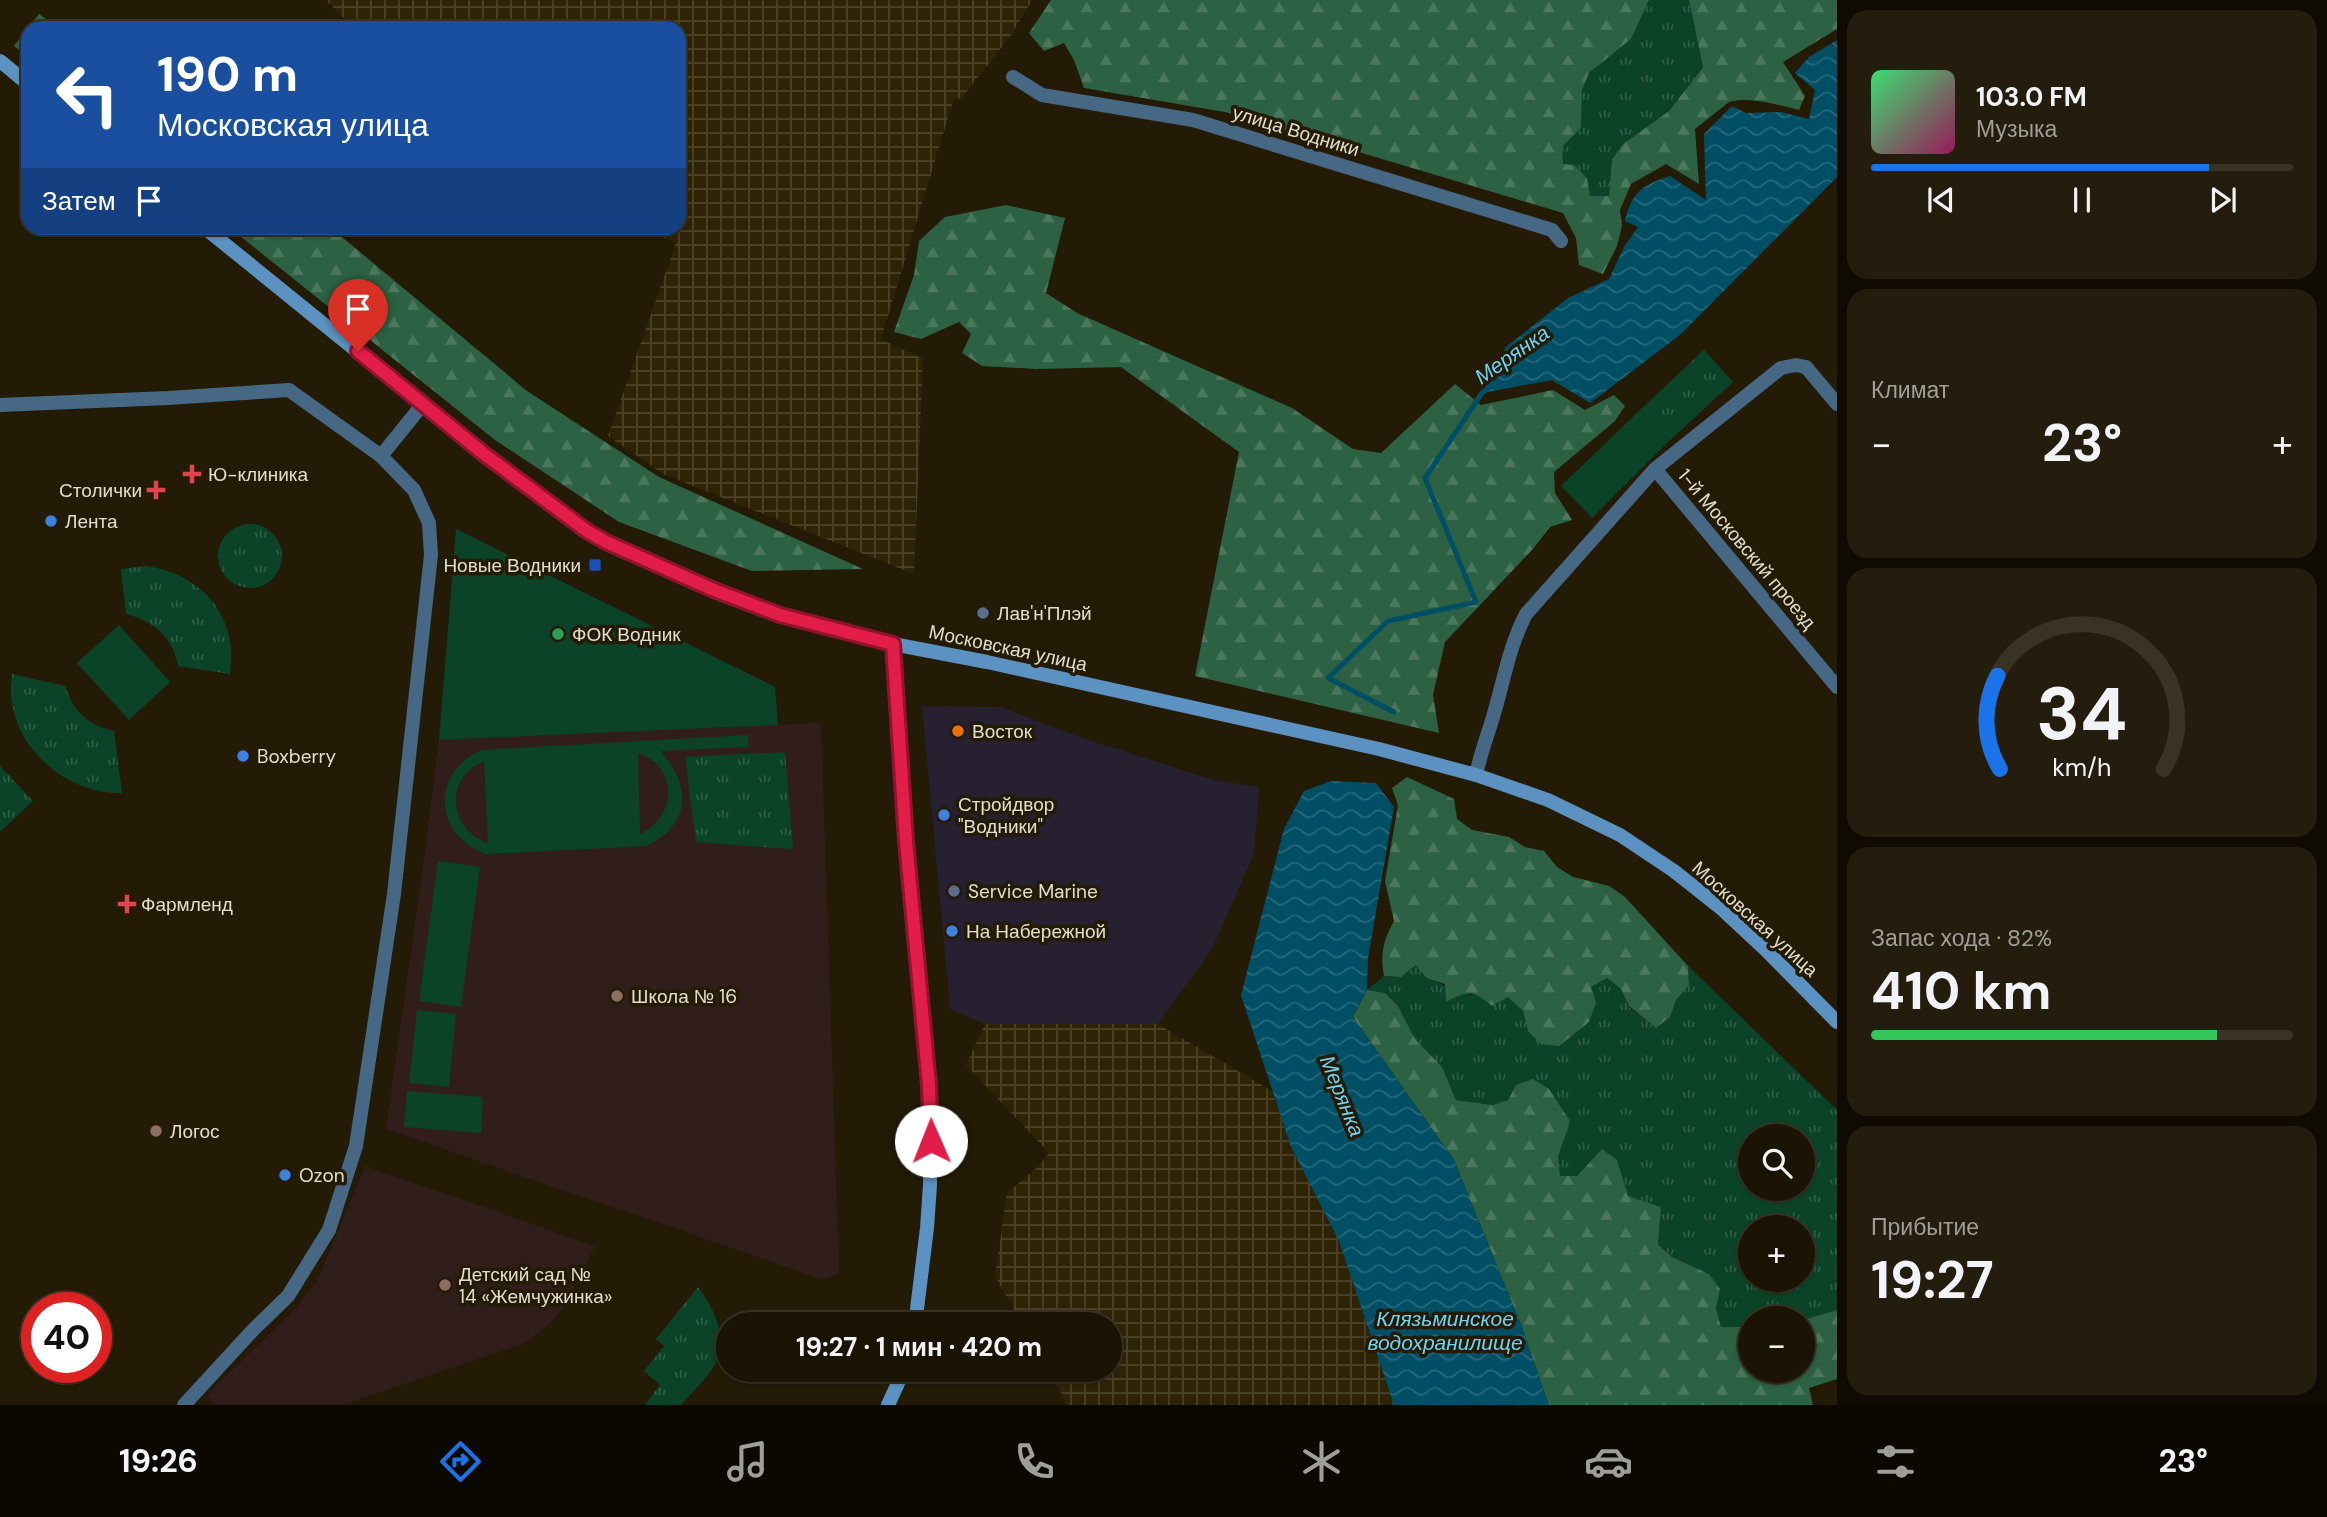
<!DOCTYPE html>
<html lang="ru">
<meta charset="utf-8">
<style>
body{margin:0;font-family:"DM Sans",sans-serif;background:#241d0e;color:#f1f3f6;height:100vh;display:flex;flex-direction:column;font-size:26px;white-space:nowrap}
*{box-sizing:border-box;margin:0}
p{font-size:23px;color:#a09e9a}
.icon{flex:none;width:38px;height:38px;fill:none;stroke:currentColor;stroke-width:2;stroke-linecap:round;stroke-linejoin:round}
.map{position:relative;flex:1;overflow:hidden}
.details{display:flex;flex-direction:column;gap:10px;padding:10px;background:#0f0b02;width:490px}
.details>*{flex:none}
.guide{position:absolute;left:21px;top:21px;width:665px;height:214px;border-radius:21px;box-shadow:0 2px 5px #0004,0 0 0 2px #393326;background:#1a4fa0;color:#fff;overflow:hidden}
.fabs{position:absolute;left:1738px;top:1124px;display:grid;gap:14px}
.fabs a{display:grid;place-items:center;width:77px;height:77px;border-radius:50%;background:#1b1404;box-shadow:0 2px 5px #0004,0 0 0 2px #393326;font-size:35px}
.speed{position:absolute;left:21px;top:1292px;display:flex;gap:14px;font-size:35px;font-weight:700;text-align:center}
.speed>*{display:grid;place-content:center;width:91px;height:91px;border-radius:50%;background:#1b1404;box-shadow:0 2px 5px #0004,0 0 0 2px #393326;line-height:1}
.speed .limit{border:10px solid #d22;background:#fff;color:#111}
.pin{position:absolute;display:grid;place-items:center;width:60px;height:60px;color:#fff;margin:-72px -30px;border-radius:50% 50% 50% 0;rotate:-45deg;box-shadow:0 0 7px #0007}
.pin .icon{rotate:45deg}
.me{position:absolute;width:77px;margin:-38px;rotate:359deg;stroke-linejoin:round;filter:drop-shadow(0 0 5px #0008)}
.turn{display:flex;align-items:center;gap:24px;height:147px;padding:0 21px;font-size:32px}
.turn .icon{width:91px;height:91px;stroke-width:2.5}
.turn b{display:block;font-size:49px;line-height:60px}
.then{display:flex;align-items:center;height:66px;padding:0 21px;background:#0003;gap:14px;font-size:26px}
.big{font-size:52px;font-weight:700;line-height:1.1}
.details .card{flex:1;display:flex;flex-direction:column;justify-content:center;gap:10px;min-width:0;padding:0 24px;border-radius:21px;background:#241d0e}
.details .dial{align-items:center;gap:0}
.dial svg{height:182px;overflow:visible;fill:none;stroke:#393326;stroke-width:7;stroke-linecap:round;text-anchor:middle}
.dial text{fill:#f1f3f6;stroke:none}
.song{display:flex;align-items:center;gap:21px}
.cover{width:84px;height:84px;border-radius:10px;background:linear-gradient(135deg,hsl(140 70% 55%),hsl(330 70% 35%))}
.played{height:7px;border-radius:4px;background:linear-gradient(90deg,#1a73e8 80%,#393326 80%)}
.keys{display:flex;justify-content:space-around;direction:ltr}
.heat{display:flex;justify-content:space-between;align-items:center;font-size:38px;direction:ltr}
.charge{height:10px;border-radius:5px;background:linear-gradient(90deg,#34c759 82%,#393326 0)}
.trip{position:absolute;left:716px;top:1312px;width:406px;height:70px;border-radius:35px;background:#1b1404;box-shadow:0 2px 5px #0004,0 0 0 2px #393326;font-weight:700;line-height:70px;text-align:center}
.tabs{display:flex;height:112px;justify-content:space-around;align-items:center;background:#0b0802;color:#a09e9a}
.tabs .icon{width:49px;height:49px}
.tabs .active{color:#1a73e8}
.tabs b{font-size:32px;color:#f1f3f6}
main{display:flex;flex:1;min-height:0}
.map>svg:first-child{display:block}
.commercial{fill:#262030}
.industrial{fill:url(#industrial-grid)}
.education{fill:#311e1b}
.grass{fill:url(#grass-tufts);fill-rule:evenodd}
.forest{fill:url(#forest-firs)}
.garden{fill:#0b4328;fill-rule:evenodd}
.water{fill:url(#water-waves)}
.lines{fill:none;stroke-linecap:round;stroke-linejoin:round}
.stream{stroke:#014f65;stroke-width:5}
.street{stroke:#466885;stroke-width:14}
.secondary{stroke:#5b92c1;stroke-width:14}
.route-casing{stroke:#92132f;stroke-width:18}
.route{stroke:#e11d48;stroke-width:12}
.health-dot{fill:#e0444e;stroke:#241b06;stroke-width:2.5}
.shop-dot{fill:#3f7fe0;stroke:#241b06;stroke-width:2.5}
.transit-dot{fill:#1a4fb4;stroke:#241b06;stroke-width:2.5}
.service-dot{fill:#5c6f8a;stroke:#241b06;stroke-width:2.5}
.leisure-dot{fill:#2e9e5b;stroke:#241b06;stroke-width:2.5}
.food-dot{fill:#e8710a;stroke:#241b06;stroke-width:2.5}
.education-dot{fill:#8d6e63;stroke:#241b06;stroke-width:2.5}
.labels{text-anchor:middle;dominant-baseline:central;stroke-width:7;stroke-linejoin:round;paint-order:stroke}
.street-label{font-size:19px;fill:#e2ddd0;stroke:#241b06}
.poi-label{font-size:19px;fill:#e2ddd0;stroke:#241b06;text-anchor:start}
.water-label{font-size:21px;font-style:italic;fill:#71d2f6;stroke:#241b06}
</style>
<main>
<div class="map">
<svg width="1837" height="1405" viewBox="0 0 1837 1405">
<defs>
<pattern id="industrial-grid" width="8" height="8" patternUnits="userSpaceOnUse" patternTransform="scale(1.75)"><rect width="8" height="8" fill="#2e2305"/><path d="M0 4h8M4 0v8" fill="none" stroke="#4c4228"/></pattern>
<pattern id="grass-tufts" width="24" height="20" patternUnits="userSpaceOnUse" patternTransform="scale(1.75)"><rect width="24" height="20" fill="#0b4328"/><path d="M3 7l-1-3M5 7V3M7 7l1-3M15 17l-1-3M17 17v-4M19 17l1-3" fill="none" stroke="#2e5e46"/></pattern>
<pattern id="forest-firs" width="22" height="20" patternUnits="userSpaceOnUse" patternTransform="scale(1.75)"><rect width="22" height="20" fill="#2d6143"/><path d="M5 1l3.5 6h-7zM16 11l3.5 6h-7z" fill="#4b775d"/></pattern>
<pattern id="water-waves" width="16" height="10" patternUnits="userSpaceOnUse" patternTransform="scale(1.75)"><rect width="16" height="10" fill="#014f65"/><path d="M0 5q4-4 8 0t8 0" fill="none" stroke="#26687a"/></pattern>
</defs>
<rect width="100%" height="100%" fill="#241b06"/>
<polygon class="commercial" points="922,706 1000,707 1085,739 1214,780 1259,787 1254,854 1212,949 1158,1024 985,1024 950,1009"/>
<g class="industrial">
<polygon points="326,0 1032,0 1011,35 961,99 954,98 881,339 923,359 914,574 663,474 608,436 676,243 643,228 679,228 679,28 354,28"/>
<polygon points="985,1024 1158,1024 1272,1091 1291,1147 1339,1241 1394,1405 1067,1405 1050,1370 1110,1370 1110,1325 1023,1325 995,1276 1007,1193 1038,1167 1049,1153 966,1065"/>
</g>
<g class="education">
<polygon points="821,723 839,1274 822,1279 386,1129 425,852 439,740"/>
<polygon points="365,1166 595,1246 563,1309 549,1324 523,1344 341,1405 215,1405 207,1395 296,1308 318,1279"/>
</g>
<g class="grass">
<polygon points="1649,0 1689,0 1703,66 1669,111 1623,144 1612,158 1609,196 1590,196 1563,164 1562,147 1581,128 1582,90 1589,73 1631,39"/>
<polygon points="1704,350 1733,382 1669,441 1640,410"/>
<circle cx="250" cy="556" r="32"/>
<path d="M145 566C201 573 239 616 230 674L178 666C173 637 154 621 126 614L121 569Z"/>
<path d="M12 674 65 686C73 711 88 725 114 731L122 793C60 794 2 738 12 674Z"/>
<polygon points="785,752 793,849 696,842 685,757"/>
<polygon points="0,766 33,801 0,832"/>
<path d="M1415 965C1425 975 1448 990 1463 993 1481 998 1476 991 1492 1006L1508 997 1523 1011 1528 1031 1541 1043 1591 986 1607 978 1621 989 1629 1007 1656 1028 1670 1017 1676 1000 1689 985 1688 966 1837 1110V1310L1803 1320 1802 1318H1750V1327H1721L1709 1274 1672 1257 1658 1243 1661 1207 1628 1196 1602 1149 1577 1176H1559L1558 1157 1570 1121 1516 1085 1508 1100 1492 1105 1456 1100 1442 1067 1415 1039 1398 1006 1367 990 1384 976 1401 977ZM1750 1136H1802V1188H1750ZM1750 1227H1802V1279H1750Z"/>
<path d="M698 1287C714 1308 730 1340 714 1366 705 1380 692 1392 681 1405H645L660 1385 644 1371 664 1346 656 1339Z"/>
</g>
<g class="forest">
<path d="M1051 0H1649L1631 39 1589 73 1582 90 1581 128 1562 147 1563 164 1574 165 1587 178 1590 196H1609L1612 159 1623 144 1669 111 1703 67 1689 0H1837V29L1783 62 1805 96 1799 110C1780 105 1747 96 1729 102L1695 129 1699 184 1666 164 1631 184 1620 210 1622 226 1617 246 1603 274 1579 265 1576 238 1563 213 1225 112 1084 88 1074 60 1064 43 1044 51 1029 33Z"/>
<polygon points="39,14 59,28 28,28"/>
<polygon points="28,28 28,57 14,46"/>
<polygon points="1006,205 1065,218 1046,293 1077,313 1292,408 1353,449 1381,453 1455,384 1481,405 1553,390 1585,410 1614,395 1625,406 1615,421 1554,472 1555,493 1572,520 1550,527 1532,550 1445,642 1433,695 1439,733 1195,676 1239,452 1121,367 1037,369 982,366 962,353 971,334 959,322 921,339 894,332 914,275 919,241 945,217"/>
<polygon points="230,228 331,228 527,391 659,477 863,569 752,571 619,522 495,440"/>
<path d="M1407 777 1454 799 1457 819 1472 830 1509 837 1525 847 1544 851 1557 867 1573 877 1609 886 1625 897 1688 966 1689 985 1676 1000 1670 1017 1656 1028 1629 1006 1621 989 1607 978 1591 987 1596 1003 1589 1022 1559 1046 1541 1044 1528 1031 1523 1011 1508 997 1492 1006C1474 990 1467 990 1446 1002L1445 984 1427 978 1415 965 1401 977 1384 976C1380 954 1383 941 1394 921L1385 881 1398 805 1392 788Z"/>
<polygon points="1367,990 1385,993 1398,1006 1415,1039 1442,1067 1456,1100 1492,1105 1508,1100 1516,1085 1533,1079 1549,1089 1570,1121 1558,1157 1560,1176 1577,1176 1602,1149 1617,1160 1628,1196 1661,1207 1658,1244 1672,1257 1709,1274 1720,1289 1716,1308 1721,1327 1750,1327 1750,1370 1802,1370 1803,1320 1837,1310 1837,1379 1809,1388 1813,1405 1549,1405 1521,1325 1454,1160 1353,1017"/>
</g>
<g class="garden">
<polygon points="1640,410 1669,441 1592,518 1561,486"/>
<polygon points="456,529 775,687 778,725 439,740"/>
<polygon points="119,625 170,682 129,720 77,663"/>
<path d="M748 735 749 747 661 751C691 786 692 824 646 846L486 854C434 835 430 774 481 750ZM638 753C679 767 677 817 640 834ZM484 761 488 842 487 843C448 828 444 778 484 761Z"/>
<polygon points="438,861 480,867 461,1007 419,1001"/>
<polygon points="417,1010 456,1014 449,1087 409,1083"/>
<polygon points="407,1091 483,1097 481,1133 404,1127"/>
</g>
<g class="water">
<path d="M1837 40V177L1680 335 1590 403 1552 380 1482 393 1506 347 1568 298 1609 279 1624 247 1638 227 1625 221C1632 191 1643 185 1670 176L1706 200 1704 134 1732 106 1746 113 1781 112 1809 119 1815 90 1795 73 1809 57Z"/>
<polygon points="1331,781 1376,783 1394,807 1368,958 1367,990 1353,1017 1454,1160 1521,1325 1549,1405 1394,1405 1339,1241 1291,1147 1241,995 1284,829 1304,791"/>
</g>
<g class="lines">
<polyline class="stream" points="1394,712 1328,678 1388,621 1476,602 1425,478 1482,393 1487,389"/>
<g class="street">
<polyline points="1013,77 1042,95 1193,120 1552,230 1561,241"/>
<polyline points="0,405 168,398 289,390 381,456"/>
<polyline points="1655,469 1837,687"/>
<path d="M1476 775C1480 755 1487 737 1493 717 1504 681 1508 649 1526 614L1655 469 1781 368 1796 365 1806 367 1837 404"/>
<polyline points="184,1405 253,1330 288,1296 329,1230 356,1146 394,894 431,555 429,523 414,490 381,456 423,404"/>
</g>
<g class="secondary">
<polyline points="0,61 28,84"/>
<polyline points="205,228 484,454 587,531 630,554 780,615 893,644 987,662 1379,749 1476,775 1548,800 1620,835 1674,871 1722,909 1765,949 1837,1022"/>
<polyline points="893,644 906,841 930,1108 930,1185 927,1228 915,1325"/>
<polyline points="888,1405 904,1370"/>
</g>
</g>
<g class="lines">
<g class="route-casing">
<polyline id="route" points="358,351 484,454 587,531 606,542 714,590 780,615 893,644 906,841 929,1085 931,1141"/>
</g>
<use href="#route" class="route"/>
</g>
<g class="health-dot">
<path d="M188.5 463.5h7v7h7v7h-7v7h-7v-7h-7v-7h7z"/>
<path d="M152.5 479.5h7v7h7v7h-7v7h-7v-7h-7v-7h7z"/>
<path d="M123.5 893.5h7v7h7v7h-7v7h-7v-7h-7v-7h7z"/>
</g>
<g class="shop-dot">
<circle cx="51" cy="521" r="7"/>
<circle cx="243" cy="756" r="7"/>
<circle cx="944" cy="815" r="7"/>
<circle cx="952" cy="931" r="7"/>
<circle cx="285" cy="1175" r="7"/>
</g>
<rect class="transit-dot" x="588" y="558" width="14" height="14" rx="3.5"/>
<g class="service-dot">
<circle cx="983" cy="613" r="7"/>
<circle cx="954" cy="891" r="7"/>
</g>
<circle class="leisure-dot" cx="558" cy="634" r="7"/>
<circle class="food-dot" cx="958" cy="731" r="7"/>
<g class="education-dot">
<circle cx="617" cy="996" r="7"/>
<circle cx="156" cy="1131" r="7"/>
<circle cx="445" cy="1285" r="7"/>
</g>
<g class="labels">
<g class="street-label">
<text transform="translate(1296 131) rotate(17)">улица Водники</text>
<text transform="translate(1747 549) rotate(50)">1-й Московский проезд</text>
<text transform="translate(1008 648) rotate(12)">Московская улица</text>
<text transform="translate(1755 919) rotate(42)">Московская улица</text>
</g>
<g class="poi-label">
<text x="208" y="474">Ю-клиника</text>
<text x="142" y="490" text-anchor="end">Столички</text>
<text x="65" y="521">Лента</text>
<text x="581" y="565" text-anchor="end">Новые Водники</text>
<text x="997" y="613">Лав'н'Плэй</text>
<text x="572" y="634">ФОК Водник</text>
<text x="972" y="731">Восток</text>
<text x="257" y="756">Boxberry</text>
<text x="958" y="804">Стройдвор<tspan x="958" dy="22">"Водники"</tspan></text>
<text x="968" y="891">Service Marine</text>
<text x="141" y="904">Фармленд</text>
<text x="966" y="931">На Набережной</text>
<text x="631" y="996">Школа № 16</text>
<text x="170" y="1131">Логос</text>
<text x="299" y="1175">Ozon</text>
<text x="459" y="1274">Детский сад №<tspan x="459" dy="22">14 «Жемчужинка»</tspan></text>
</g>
<g class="water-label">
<text transform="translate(1512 355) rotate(-35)">Мерянка</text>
<text transform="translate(1342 1096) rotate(68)">Мерянка</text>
<text x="1445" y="1319">Клязьминское<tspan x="1445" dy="24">водохранилище</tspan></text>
</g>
</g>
</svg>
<div class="fabs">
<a><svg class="icon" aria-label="search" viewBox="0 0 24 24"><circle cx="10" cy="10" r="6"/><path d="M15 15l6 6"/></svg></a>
<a>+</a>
<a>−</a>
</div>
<div class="speed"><div class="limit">40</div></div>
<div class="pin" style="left:358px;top:351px;background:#d93025"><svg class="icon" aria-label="arrive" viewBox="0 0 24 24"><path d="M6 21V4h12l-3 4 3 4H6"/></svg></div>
<svg class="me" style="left:931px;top:1141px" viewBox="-20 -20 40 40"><circle r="19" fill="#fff"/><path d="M0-13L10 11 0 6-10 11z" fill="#e11d48"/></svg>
<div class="trip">19:27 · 1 мин · 420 m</div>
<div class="guide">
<div class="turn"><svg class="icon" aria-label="left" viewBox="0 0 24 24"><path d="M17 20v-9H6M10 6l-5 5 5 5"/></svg><div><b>190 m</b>Московская улица</div></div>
<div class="then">Затем<svg class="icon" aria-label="arrive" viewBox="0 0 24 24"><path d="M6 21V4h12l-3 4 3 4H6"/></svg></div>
</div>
</div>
<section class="details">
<div class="card">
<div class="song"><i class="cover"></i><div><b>103.0 FM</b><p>Музыка</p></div></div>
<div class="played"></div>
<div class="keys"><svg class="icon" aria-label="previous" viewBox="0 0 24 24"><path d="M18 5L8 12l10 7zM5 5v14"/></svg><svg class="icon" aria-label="pause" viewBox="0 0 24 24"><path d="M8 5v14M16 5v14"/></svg><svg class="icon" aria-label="next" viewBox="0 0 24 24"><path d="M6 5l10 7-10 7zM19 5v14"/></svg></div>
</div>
<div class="card"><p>Климат</p>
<div class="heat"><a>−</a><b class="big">23°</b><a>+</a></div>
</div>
<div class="card dial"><svg viewBox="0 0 100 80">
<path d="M14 69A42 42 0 1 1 86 69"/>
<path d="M14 69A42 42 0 0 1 13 28" stroke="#1a73e8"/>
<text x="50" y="56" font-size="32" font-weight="700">34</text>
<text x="50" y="72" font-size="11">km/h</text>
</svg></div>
<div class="card"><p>Запас хода · 82%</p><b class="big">410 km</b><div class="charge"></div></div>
<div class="card"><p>Прибытие</p><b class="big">19:27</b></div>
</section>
</main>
<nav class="tabs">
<b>19:26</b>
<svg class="icon active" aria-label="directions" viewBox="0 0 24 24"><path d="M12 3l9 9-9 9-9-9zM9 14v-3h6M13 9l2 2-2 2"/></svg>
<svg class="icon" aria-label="music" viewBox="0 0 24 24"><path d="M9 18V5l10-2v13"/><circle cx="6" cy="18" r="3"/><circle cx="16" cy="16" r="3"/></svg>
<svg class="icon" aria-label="phone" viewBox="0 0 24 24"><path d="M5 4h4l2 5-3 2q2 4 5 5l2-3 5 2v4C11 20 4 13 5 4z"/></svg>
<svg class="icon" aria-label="climate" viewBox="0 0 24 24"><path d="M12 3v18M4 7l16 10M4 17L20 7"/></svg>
<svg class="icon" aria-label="car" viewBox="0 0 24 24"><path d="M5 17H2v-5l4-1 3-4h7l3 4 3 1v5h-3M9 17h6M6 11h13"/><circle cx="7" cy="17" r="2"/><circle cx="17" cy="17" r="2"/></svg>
<svg class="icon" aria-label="filters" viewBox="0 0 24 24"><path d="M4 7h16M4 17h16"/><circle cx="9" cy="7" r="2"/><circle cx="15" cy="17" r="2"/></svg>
<b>23°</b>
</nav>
